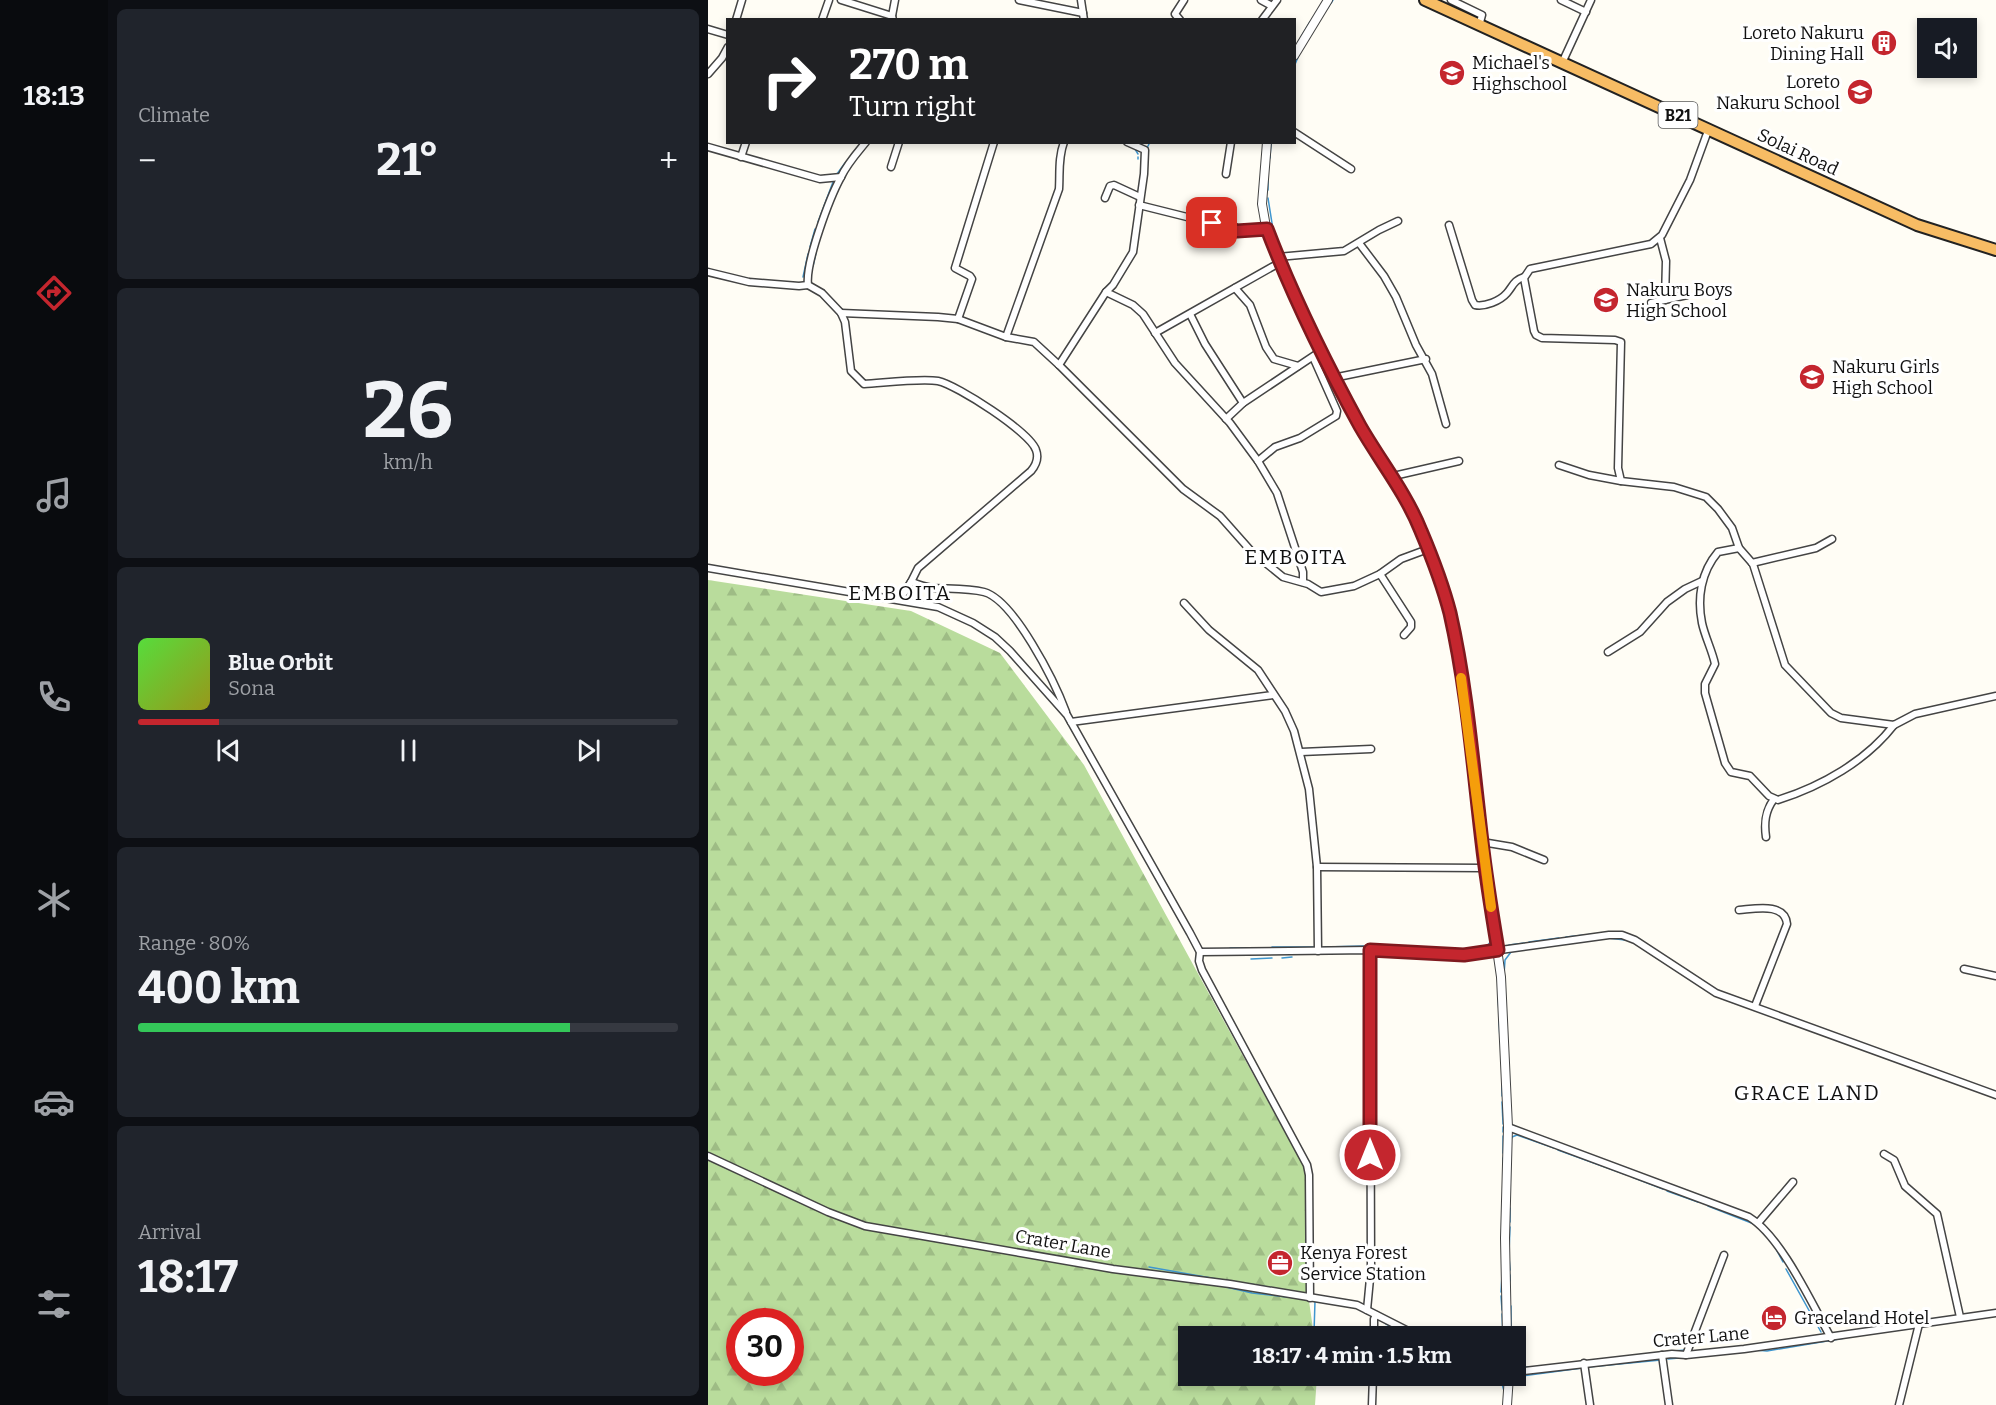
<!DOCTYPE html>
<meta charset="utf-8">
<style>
body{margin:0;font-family:Bitter,serif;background:#20242c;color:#f1f3f6;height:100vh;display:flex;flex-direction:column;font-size:22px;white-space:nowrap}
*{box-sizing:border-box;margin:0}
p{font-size:20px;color:#9ea1a6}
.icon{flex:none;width:33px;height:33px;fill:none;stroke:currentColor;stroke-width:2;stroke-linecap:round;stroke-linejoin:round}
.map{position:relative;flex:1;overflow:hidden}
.drawer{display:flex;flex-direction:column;gap:9px;padding:9px;background:#0d0f14;width:600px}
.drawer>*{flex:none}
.guide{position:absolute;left:18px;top:18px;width:570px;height:126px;border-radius:0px;box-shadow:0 3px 9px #0003;background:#202124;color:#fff;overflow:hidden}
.fabs{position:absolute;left:1209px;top:18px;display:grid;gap:12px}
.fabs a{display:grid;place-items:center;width:60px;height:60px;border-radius:0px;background:#171b24;box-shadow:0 3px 9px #0003;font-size:30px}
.speed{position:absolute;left:18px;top:1308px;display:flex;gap:12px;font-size:30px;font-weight:700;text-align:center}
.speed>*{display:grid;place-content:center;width:78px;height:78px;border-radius:50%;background:#171b24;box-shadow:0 3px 9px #0003;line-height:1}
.speed .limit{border:9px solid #d22;background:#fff;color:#111}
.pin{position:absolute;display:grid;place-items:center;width:51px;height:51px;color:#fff;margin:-26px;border-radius:12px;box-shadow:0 3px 9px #0006}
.me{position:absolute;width:66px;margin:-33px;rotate:0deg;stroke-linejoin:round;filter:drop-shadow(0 0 4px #0008)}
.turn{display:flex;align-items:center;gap:21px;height:126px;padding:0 24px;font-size:27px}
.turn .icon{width:78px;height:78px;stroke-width:2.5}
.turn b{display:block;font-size:42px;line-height:51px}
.big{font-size:45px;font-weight:700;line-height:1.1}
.drawer .widget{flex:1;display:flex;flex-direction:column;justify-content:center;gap:9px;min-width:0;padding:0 21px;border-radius:9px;background:#20242c}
.drawer .dial{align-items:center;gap:0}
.dial b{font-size:78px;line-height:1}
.song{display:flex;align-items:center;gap:18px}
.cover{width:72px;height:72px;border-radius:9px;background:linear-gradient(135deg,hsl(110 70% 55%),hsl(60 70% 35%))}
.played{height:6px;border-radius:3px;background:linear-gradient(90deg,#c4262e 15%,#363941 15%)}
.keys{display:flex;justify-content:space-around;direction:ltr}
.heat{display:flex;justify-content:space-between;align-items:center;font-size:33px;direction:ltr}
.charge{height:9px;border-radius:4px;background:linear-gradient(90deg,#34c759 80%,#363941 0)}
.trip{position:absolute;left:470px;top:1326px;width:348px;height:60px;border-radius:0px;background:#171b24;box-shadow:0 3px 9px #0003;font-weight:700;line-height:60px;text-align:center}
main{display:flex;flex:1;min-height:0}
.tabs{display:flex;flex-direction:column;width:108px;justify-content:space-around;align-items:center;background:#090b0e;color:#9ea1a6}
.tabs .icon{width:42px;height:42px}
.tabs .selected{color:#c4262e}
.tabs b{font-size:27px;color:#f1f3f6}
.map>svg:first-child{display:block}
.forest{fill:url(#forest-firs);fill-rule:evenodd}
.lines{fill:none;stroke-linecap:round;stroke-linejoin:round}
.stream{stroke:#3f96cf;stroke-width:1.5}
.minor-casing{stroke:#444;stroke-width:9}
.tertiary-casing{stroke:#444;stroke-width:10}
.trunk-casing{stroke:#222;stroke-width:14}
.minor{stroke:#fff;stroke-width:6}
.tertiary{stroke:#fff;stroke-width:8}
.trunk{stroke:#f7bc64;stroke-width:10}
.route-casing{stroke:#7f191e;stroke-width:15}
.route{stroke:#c4262e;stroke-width:10}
.slow{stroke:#f59e0b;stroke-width:10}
.labels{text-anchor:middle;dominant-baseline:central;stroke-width:6;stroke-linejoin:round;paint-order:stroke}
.shield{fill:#fff;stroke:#585858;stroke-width:1.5}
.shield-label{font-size:16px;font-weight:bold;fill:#111}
.poi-label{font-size:18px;fill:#111;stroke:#fff;text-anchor:start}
.street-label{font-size:18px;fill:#111;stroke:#fff}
.quarter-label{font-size:21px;letter-spacing:1.5px;fill:#111;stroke:#fff}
</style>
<main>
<nav class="tabs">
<b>18:13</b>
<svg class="icon selected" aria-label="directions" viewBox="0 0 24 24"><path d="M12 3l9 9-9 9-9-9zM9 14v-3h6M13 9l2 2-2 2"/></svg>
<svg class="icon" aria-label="music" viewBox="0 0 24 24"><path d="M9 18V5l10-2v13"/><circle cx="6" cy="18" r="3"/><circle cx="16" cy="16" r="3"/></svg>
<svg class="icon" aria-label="phone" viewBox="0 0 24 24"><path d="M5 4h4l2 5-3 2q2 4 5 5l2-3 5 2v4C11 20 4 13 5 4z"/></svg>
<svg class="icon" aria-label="climate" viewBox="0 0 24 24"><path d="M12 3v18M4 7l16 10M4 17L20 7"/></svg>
<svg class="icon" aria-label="car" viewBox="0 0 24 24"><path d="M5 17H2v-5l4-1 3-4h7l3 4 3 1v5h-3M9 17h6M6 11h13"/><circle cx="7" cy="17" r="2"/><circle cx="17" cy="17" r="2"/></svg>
<svg class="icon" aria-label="filters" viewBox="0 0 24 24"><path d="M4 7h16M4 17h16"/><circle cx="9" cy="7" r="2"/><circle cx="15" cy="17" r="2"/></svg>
</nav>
<section class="drawer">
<div class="widget"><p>Climate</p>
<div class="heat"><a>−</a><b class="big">21°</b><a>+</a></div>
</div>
<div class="widget dial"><b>26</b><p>km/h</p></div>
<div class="widget">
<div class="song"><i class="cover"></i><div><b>Blue Orbit</b><p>Sona</p></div></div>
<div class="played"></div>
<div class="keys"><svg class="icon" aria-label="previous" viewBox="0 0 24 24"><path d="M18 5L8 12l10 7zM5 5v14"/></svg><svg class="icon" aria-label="pause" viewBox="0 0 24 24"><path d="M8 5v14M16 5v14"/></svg><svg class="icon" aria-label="next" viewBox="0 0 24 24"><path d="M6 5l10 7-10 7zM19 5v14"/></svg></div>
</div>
<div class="widget"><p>Range · 80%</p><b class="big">400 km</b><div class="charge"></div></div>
<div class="widget"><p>Arrival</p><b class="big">18:17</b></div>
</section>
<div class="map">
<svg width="1288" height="1405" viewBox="0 0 1288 1405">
<defs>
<pattern id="forest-firs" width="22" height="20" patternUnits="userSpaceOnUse" patternTransform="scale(1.5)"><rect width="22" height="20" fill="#b9dc9c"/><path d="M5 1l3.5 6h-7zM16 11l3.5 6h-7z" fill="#9ebc85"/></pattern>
</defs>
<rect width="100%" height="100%" fill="#fffdf5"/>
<path class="forest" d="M0 580 203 611 292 653 376 765 599 1173 600 1294 606 1336H480V1376H609L607 1405H0ZM32 1322H82V1372H32Z"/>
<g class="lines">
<g class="stream">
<polyline points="623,3 625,0"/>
<polyline points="371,4 371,10"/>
<polyline points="619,9 621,6"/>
<polyline points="180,19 180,20"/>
<polyline points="187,19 190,0"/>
<polyline points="589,44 602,22"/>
<polyline points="586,67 590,57"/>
<polyline points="432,144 436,142"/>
<polyline points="439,148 442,142"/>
<polyline points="427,149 430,154"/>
<polyline points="430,157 430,159"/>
<polyline points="562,158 563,142"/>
<polyline points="554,160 555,147"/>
<polyline points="560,173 561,164"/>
<polyline points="129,174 137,163"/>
<polyline points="560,190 560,178"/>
<polyline points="560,198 567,242"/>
<polyline points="110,222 125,182"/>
<polyline points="102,247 107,229"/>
<polyline points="574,260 628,375"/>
<polyline points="105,266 108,253"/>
<polyline points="95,277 100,254"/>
<polyline points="574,277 576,286 583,297"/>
<polyline points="633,399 647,424"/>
<polyline points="654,421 672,451"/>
<polyline points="675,456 684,470"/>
<polyline points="679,476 693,499 712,538"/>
<polyline points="708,510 727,557"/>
<polyline points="729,562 735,582"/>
<polyline points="733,601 738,613"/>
<polyline points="747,623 759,689"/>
<polyline points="753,701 755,716"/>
<polyline points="756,722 759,748"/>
<polyline points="766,744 777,813"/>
<polyline points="776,821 778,838"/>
<polyline points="780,850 784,888"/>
<polyline points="858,937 905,932"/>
<polyline points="900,938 917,940"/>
<polyline points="821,942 851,938"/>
<polyline points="780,945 783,941 782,929"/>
<polyline points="801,945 817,943"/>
<polyline points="661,946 706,948"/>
<polyline points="564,947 605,947"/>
<polyline points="617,947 656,946"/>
<polyline points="522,948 556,948"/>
<polyline points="713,948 772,950"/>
<polyline points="574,958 584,957"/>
<polyline points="543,959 564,958"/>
<polyline points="796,975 797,960 803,952"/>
<polyline points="790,995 791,1013"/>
<polyline points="791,1018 792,1040"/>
<polyline points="794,1082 794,1096"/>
<polyline points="794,1102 795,1124"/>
<polyline points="795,1127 795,1132"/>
<polyline points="795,1136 795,1153"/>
<polyline points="803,1140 804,1137 809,1135 846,1148"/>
<polyline points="850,1150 919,1175"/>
<polyline points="795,1165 795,1158"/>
<polyline points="924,1177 955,1189"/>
<polyline points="959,1191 990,1202"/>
<polyline points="1000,1206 1046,1224"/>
<polyline points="802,1208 802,1222"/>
<polyline points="1056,1225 1063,1233"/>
<polyline points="1067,1247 1075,1262"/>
<polyline points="801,1253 802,1227"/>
<polyline points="801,1257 802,1270"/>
<polyline points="441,1267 520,1281"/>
<polyline points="1078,1269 1113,1332"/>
<polyline points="802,1275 802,1281"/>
<polyline points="542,1284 599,1294"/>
<polyline points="514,1286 544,1293 597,1299"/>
<polyline points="793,1292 794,1275"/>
<polyline points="793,1296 794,1310"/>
<polyline points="803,1306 803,1330"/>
<polyline points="794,1314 795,1336"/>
<polyline points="678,1324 703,1336"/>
<polyline points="606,1333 607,1301"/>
<polyline points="1047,1350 1059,1351 1137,1338"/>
<polyline points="965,1351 978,1350"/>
<polyline points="960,1359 971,1358"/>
<polyline points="880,1367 953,1360"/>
<polyline points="807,1368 820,1367"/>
<polyline points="792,1376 796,1391"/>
<polyline points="807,1377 874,1368"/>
</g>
<g class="minor-casing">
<g id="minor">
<polyline points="133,0 184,16"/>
<polyline points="311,0 375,13"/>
<polyline points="373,0 376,20"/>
<polyline points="553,0 564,6"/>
<polyline points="743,0 774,15 771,26"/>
<polyline points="853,0 878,12"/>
<polyline points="28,20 34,0"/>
<polyline points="114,20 121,0"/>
<polyline points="185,20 184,16 187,0"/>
<polyline points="472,20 467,14 476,0"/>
<polyline points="554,20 569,0"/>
<polyline points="0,29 20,35"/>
<polyline points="854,63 883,0"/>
<polyline points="0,74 14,58 20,47"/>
<polyline points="1001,128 982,180 954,235 943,244 822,269 816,278 826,331 828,335 834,338 907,340 913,342 910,468 913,481 966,487 998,497 1010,509 1024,528 1031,548 1045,564 1077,665 1123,713 1133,718 1186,725 1207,714 1288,696"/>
<polyline points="586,132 643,169"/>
<path d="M158 142C149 153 139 164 133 177 122 197 97 263 100 285L114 293 133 313 137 322 143 371 156 384C175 383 213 378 230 381 249 385 322 432 328 450 331 458 328 465 323 471L210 568 203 582"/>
<polyline points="419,142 437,150 436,174 425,252 405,285 398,292 425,305 435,314 467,363 522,423 550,461 569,493 595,572 595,582"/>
<polyline points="0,147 112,179 133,177"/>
<polyline points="33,157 38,142"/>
<polyline points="183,167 191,142"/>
<polyline points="518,174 523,142"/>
<polyline points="397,198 402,186 406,185 432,197"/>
<polyline points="431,205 479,217 492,223 504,223 529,231 559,229"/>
<path d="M741 225 764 300 767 305C777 307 792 301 799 293 805 286 806 280 816 277"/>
<polyline points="952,238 958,261 957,300"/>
<polyline points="651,243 676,276 688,297 708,345 724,374 738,424"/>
<polyline points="570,257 636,251 671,230 690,221"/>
<polyline points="0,272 41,282 91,286 100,285"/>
<polyline points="527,288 542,305 558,347 566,359 590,366"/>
<polyline points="943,303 979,295"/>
<polyline points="133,313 230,317 250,319 298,337 326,342 351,365 475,489 512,516 543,551 575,577 600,584 613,592 646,586 672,574 693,559 720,549"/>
<polyline points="482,314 497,344 535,403"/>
<polyline points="250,319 264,279 262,276 247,268 286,142"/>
<polyline points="447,333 571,263"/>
<path d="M298 337 351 189C352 173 350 158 356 142"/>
<polyline points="351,365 398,292"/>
<polyline points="625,378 718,359"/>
<polyline points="518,419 535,403 613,351"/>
<polyline points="550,461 567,447 592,438 628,416 629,411 605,357"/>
<polyline points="851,465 881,475 913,481"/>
<polyline points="686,480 690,475 751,461"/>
<path d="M1031 548 1010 552C993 572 989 598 994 623 997 637 1004 650 1007 664L997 684V693L1017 763 1023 772 1042 776 1061 796 1070 800C1114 786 1158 761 1186 725"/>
<polyline points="1044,563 1108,548 1124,539"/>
<polyline points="0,568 230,607 265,623 287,637 302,651 359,715 482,933 492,952 491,961 494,970 599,1165 601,1175 602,1298"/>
<polyline points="672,574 703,622 703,627 696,635"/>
<path d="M192 599 203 582C210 584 217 587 225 588 241 589 260 588 276 592 306 600 347 682 358 712"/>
<polyline points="476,603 501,630 550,670 577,711 586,731 601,789 609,867 610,951"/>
<polyline points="900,652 932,632 959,602 977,589 994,581"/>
<polyline points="363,722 565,695"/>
<polyline points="593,752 663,749"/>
<path d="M1058 837C1056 823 1057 811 1066 799"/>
<polyline points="774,842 804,847 836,860"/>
<polyline points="609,867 777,868"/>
<path d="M1031 910C1046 909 1077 902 1079 924L1047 1006"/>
<polyline points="492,952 662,950 756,955 901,935 914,935 927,940 1008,993 1288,1095"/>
<polyline points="1256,969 1288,976"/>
<path d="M800 1127 1041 1217C1073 1236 1104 1304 1123 1338"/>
<polyline points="1176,1154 1186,1160 1197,1186 1229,1214 1252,1317"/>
<polyline points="0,1156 120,1212 157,1226 405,1269 522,1284 649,1305 710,1336"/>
<polyline points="1050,1223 1085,1182"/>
<polyline points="659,1310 663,1268 662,950"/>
<polyline points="666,1336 666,1319 668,1315"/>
<polyline points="954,1355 961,1405"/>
<polyline points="978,1355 1016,1255"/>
<polyline points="876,1363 882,1405"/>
<polyline points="807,1372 964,1354 978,1355 1036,1349 1288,1313"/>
<polyline points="664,1405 665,1376"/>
<polyline points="1191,1405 1211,1324"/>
</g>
</g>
<g class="tertiary-casing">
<g id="tertiary">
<polyline points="586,56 620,0"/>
<polyline points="559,142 554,204 558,227 571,263 625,378 662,443 702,505 713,531 741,611 759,713 777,865 793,977 800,1127 797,1238 799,1336"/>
<polyline points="799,1405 801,1376"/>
</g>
</g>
<g class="trunk-casing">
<polyline id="trunk" points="717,0 1209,225 1288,250"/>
</g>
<use href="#minor" class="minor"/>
<use href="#tertiary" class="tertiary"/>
<use href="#trunk" class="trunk"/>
</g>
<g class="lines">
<g class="route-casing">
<path id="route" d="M504 223 529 231 559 229C585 297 617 362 652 426 672 461 698 493 713 531 724 557 735 586 742 613 759 688 765 766 774 842 778 878 784 914 790 950L756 955 662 950V1155"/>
</g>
<use href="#route" class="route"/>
<polyline class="slow" points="753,678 783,907"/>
</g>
<defs>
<g id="building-disc" transform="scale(1.35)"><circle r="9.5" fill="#c4262e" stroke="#fff"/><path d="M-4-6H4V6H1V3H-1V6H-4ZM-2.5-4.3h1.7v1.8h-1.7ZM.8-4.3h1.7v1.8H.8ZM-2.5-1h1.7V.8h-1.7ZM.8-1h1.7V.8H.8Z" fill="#fff"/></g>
<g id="school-disc" transform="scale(1.35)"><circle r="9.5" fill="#c4262e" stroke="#fff"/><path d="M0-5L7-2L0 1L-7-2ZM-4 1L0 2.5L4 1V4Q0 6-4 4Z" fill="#fff"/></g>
<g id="office-disc" transform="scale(1.35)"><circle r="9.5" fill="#c4262e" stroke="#fff"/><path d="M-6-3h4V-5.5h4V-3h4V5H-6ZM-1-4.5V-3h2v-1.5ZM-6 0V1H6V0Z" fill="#fff"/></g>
<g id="hotel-disc" transform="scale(1.35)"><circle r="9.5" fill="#c4262e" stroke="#fff"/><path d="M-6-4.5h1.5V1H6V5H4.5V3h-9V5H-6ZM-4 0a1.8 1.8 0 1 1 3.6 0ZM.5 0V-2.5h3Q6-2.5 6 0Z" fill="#fff"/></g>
</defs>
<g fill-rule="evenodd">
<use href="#building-disc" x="1176" y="43"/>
<use href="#school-disc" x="744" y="73"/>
<use href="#school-disc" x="1152" y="92"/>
<use href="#school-disc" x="898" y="300"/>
<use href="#school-disc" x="1104" y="377"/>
<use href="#office-disc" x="572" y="1263"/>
<use href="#hotel-disc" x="1066" y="1318"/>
</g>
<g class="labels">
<rect class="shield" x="950.5" y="102" width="39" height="26" rx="4.5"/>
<g class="shield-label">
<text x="970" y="115">B21</text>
</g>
<g class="poi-label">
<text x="1156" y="33" text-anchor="end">Loreto Nakuru<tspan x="1156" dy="21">Dining Hall</tspan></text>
<text x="764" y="63">Michael's<tspan x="764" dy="21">Highschool</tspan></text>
<text x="1132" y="82" text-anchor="end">Loreto<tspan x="1132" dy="21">Nakuru School</tspan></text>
<text x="918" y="290">Nakuru Boys<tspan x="918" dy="21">High School</tspan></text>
<text x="1124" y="367">Nakuru Girls<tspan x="1124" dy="21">High School</tspan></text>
<text x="592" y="1253">Kenya Forest<tspan x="592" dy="21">Service Station</tspan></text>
<text x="1086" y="1318">Graceland Hotel</text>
</g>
<g class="street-label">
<text transform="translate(1090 152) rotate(25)">Solai Road</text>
<text transform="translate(355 1244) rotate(10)">Crater Lane</text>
<text transform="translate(993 1337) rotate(-5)">Crater Lane</text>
</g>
<g class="quarter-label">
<text x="588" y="557">EMBOITA</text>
<text x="192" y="593">EMBOITA</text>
<text x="1099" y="1093">GRACE LAND</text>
</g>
</g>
</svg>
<div class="fabs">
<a><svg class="icon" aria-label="sound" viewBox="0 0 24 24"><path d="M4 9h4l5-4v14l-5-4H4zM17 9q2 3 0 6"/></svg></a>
</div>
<div class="speed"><div class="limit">30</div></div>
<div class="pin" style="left:504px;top:223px;background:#d93025"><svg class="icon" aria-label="arrive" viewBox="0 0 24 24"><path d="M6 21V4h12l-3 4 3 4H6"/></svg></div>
<svg class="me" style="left:662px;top:1155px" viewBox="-20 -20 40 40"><circle r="17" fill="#c4262e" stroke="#fff" stroke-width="3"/><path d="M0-11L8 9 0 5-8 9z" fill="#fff"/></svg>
<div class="trip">18:17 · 4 min · 1.5 km</div>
<div class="guide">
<div class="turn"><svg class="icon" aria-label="right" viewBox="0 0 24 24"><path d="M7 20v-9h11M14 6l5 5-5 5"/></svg><div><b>270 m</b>Turn right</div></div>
</div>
</div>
</main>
